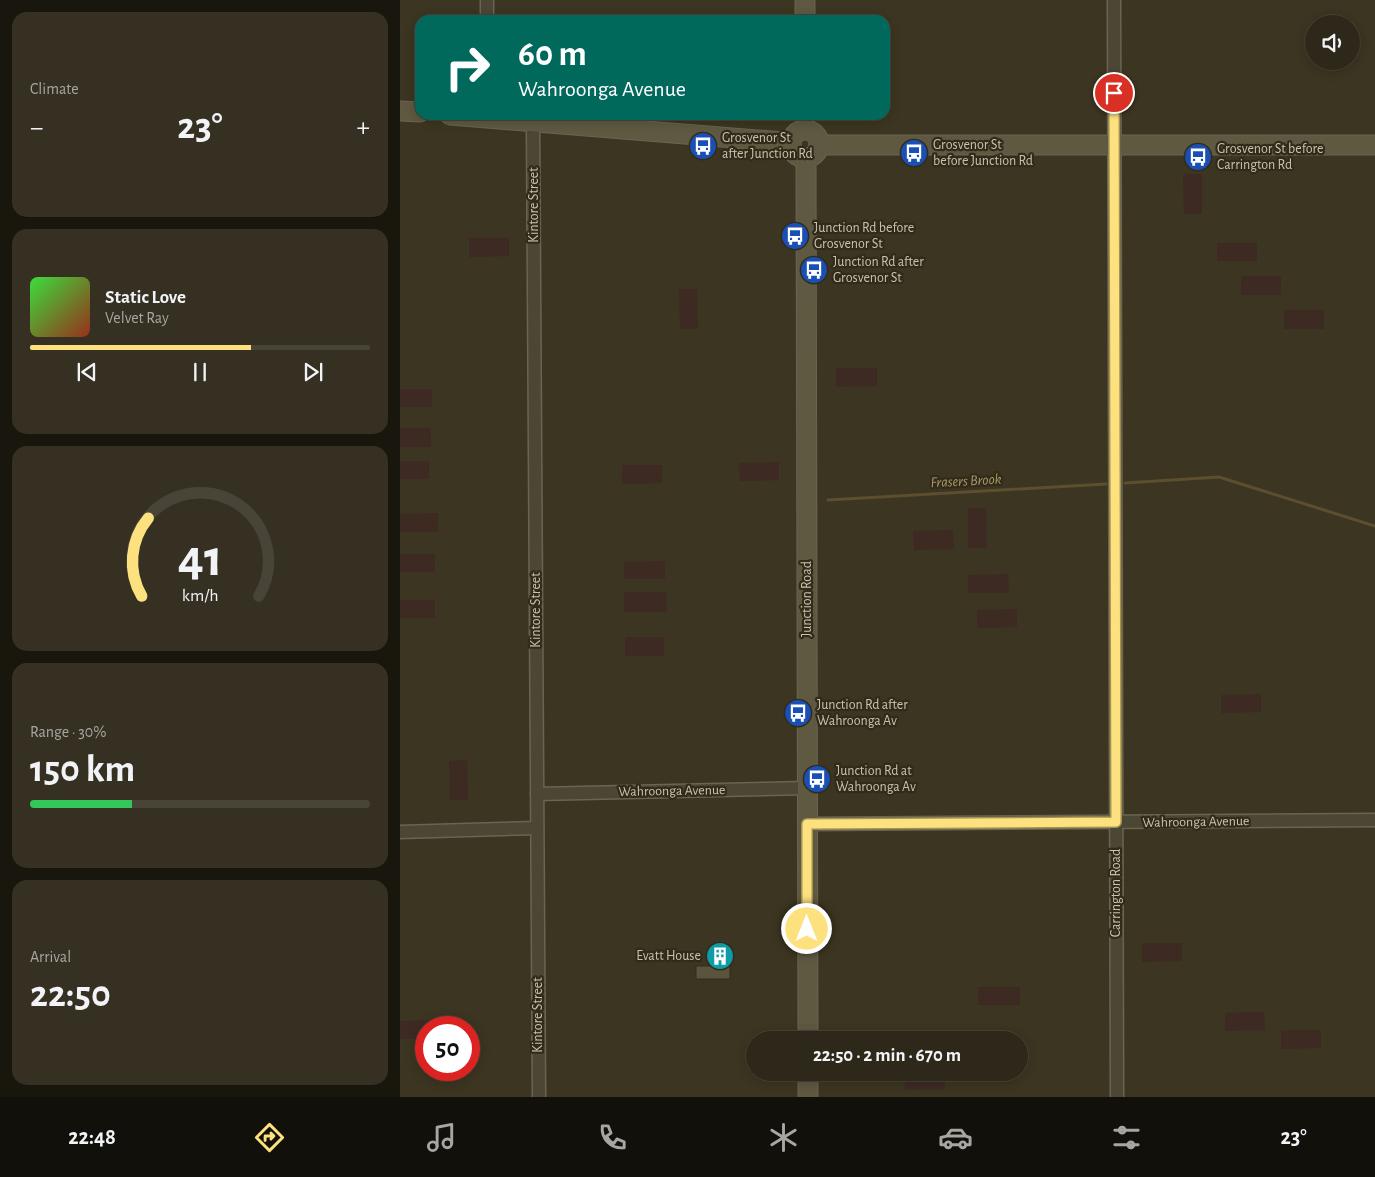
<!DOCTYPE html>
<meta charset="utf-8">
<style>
body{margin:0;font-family:"Alegreya Sans",sans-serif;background:#353022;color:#f1f3f6;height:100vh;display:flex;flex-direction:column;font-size:19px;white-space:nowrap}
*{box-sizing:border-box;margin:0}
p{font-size:16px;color:#a7a6a2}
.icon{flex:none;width:28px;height:28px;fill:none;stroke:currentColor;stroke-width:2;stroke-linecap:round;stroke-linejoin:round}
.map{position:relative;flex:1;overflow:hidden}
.details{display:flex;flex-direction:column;gap:12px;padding:12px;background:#19160e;width:400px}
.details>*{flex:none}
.guide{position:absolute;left:15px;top:15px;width:475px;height:105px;border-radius:15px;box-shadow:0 2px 12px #0003,0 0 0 1px #484438;background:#00695c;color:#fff;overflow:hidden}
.buttons{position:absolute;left:905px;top:15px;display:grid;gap:10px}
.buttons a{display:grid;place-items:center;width:55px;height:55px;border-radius:50%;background:#2d2819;box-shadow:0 2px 12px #0003,0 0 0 1px #484438;font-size:25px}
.speed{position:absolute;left:15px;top:1016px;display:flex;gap:10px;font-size:25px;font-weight:700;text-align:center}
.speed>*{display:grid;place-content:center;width:65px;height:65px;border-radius:50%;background:#2d2819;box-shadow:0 2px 12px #0003,0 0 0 1px #484438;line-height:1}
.speed .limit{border:8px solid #d22;background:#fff;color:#111}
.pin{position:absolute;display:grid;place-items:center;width:42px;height:42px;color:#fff;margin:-21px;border:2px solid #fff;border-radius:50%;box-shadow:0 1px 5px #0007}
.me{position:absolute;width:55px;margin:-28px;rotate:0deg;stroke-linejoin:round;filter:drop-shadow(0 0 4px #0008)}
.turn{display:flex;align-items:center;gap:18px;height:105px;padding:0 20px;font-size:22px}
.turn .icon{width:65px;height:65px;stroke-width:2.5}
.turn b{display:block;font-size:35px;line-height:42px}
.big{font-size:38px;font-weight:600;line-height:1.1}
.details .tile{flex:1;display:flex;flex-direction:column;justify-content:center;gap:8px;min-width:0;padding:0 18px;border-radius:15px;background:#353022}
.details .dial{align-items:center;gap:0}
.dial svg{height:130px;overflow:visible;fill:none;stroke:#484438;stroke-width:7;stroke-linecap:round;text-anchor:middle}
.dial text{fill:#f1f3f6;stroke:none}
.song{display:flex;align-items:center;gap:15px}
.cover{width:60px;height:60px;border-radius:8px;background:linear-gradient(135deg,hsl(120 70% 55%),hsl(10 70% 35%))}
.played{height:5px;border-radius:2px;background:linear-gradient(90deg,#fde17f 65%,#484438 65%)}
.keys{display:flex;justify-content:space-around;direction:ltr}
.heat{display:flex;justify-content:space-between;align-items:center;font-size:28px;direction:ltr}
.charge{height:8px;border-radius:4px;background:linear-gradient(90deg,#34c759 30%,#484438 0)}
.trip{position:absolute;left:346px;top:1031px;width:282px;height:50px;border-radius:25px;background:#2d2819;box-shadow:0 2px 12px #0003,0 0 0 1px #484438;font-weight:600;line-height:50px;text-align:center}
.menu{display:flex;height:80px;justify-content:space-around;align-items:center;background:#12100a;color:#a7a6a2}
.menu .icon{width:35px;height:35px}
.menu .current{color:#fde17f}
.menu b{font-size:22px;color:#f1f3f6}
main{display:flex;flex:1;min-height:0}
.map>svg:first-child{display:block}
.green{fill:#3d2a23}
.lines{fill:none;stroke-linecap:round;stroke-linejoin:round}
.stream{stroke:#5b4f2d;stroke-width:3}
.building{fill:#5b543c;stroke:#332d1c}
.street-casing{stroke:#6a6453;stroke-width:15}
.secondary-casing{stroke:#6a6453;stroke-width:21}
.street{stroke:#4c4635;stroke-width:12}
.secondary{stroke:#5f5942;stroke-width:19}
.route-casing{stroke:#a49253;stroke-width:12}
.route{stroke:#fde17f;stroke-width:9}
.labels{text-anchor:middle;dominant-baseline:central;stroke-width:4.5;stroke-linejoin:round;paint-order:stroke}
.poi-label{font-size:14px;fill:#c8c2b0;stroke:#312b1a;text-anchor:start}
.street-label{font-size:14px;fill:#c8c2b0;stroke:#312b1a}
.water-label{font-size:15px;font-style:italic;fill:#a99767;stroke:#312b1a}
</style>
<main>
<section class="details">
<div class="tile"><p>Climate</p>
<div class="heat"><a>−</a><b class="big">23°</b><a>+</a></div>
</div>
<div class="tile">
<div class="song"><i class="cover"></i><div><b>Static Love</b><p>Velvet Ray</p></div></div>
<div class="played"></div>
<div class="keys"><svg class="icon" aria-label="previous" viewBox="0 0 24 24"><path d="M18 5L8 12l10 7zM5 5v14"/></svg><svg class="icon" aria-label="pause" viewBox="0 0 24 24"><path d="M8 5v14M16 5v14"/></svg><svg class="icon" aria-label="next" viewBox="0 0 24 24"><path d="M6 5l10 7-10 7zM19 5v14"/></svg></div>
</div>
<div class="tile dial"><svg viewBox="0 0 100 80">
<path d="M14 69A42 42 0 1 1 86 69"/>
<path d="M14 69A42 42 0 0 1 18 21" stroke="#fde17f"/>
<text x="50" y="56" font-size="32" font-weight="700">41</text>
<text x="50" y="72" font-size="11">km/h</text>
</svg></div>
<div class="tile"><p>Range · 30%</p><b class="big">150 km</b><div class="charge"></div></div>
<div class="tile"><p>Arrival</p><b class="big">22:50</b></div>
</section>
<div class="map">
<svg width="975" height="1097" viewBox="0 0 975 1097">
<rect width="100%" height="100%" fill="#3c3521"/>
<g class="green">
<polygon points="783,174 802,174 802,214 784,214"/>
<polygon points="69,238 109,238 109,256 69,257"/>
<rect x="817" y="243" width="40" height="18"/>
<rect x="841" y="276" width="40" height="19"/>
<polygon points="279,289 297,289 298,329 280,329"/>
<rect x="884" y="310" width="40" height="19"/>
<polygon points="436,368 477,368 477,386 436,387"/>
<rect x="0" y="389" width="32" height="18"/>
<rect x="0" y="428" width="31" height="19"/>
<rect x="0" y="461" width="29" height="18"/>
<polygon points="379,462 379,480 340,481 339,463"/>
<polygon points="222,465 262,465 262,483 222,484"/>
<polygon points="568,508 586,508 587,548 568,548"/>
<polygon points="38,513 38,532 0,532 0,514"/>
<polygon points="553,530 554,549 514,550 513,531"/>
<rect x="0" y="554" width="35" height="18"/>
<polygon points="265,561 265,579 224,579 224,562"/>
<polygon points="608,574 609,593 568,593 568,575"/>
<polygon points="224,592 266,592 267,612 224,612"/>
<rect x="0" y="600" width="35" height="18"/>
<polygon points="617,609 617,627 577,628 577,610"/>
<rect x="225" y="637" width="39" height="19"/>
<polygon points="861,694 861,712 821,713 821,695"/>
<polygon points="67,760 68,800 50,800 49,761"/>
<polygon points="742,943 782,943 782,961 742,962"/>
<rect x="578" y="987" width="42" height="18"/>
<polygon points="864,1012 865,1030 825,1031 825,1013"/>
<polygon points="36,1020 36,1027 26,1028 26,1038 0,1039 0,1021"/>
<polygon points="881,1030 921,1030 921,1048 881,1049"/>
<polygon points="504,1073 544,1073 545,1089 505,1090"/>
</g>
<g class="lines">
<g class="stream">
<polyline points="725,483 819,477 975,526"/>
<polyline points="428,500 706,484"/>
</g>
</g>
<polygon class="building" points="311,945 330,945 330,979 296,979 296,966 311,966"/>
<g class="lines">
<g class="street-casing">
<g id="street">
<polyline points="714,0 717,1097"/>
<polyline points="87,20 87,0"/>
<polyline points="133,122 139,1097"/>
<polyline points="137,794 407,788"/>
<polyline points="407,824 975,820"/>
<polyline points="0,832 137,828"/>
</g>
</g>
<g class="secondary-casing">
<g id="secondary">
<polyline points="405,0 405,20"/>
<polyline points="0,111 20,112"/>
<polyline points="50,115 383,142 391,144"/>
<circle cx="405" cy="144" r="14"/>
<polyline points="419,145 975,145"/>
<polyline points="406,158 408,1040"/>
<polyline points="408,1072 408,1097"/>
</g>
</g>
<use href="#street" class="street"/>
<use href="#secondary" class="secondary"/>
</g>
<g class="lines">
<g class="route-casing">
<polyline id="route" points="407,929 407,824 716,822 714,93"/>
</g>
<use href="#route" class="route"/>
</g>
<defs>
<g id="bus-disc" transform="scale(1.4375)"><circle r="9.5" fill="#1a4fb4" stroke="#312b1a"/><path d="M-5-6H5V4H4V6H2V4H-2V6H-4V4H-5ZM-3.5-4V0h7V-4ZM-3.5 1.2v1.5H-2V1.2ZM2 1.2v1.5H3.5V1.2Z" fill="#fff"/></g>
<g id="building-disc" transform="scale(1.4375)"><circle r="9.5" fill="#0f9aa8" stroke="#312b1a"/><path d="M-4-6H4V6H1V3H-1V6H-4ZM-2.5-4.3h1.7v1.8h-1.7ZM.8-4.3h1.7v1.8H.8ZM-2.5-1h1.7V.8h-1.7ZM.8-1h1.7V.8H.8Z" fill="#fff"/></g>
</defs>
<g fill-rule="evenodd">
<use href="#bus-disc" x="303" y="146"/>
<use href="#bus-disc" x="514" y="153"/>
<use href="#bus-disc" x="798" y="157"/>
<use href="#bus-disc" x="395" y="236"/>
<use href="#bus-disc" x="414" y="270"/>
<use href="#bus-disc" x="398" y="713"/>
<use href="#bus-disc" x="417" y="779"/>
<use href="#building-disc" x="320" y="956"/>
</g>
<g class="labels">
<g class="poi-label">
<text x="322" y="138">Grosvenor St<tspan x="322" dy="16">after Junction Rd</tspan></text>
<text x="533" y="145">Grosvenor St<tspan x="533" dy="16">before Junction Rd</tspan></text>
<text x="817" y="149">Grosvenor St before<tspan x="817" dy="16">Carrington Rd</tspan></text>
<text x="414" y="228">Junction Rd before<tspan x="414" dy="16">Grosvenor St</tspan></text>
<text x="433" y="262">Junction Rd after<tspan x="433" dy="16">Grosvenor St</tspan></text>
<text x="417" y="705">Junction Rd after<tspan x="417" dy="16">Wahroonga Av</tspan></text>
<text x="436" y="771">Junction Rd at<tspan x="436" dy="16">Wahroonga Av</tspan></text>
<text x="301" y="956" text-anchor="end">Evatt House</text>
</g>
<g class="street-label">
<text transform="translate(134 205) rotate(-90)">Kintore Street</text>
<text transform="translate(407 599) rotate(-90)">Junction Road</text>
<text transform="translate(136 610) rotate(-90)">Kintore Street</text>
<text transform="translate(272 791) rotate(-1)">Wahroonga Avenue</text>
<text transform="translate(796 822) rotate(-1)">Wahroonga Avenue</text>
<text transform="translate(716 893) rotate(-90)">Carrington Road</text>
<text transform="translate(138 1015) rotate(-90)">Kintore Street</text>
</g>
<g class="water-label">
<text transform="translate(566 481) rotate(-3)">Frasers Brook</text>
</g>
</g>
</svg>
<div class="buttons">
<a><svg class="icon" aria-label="sound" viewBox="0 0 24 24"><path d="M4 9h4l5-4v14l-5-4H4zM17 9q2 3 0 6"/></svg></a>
</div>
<div class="speed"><div class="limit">50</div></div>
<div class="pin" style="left:714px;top:93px;background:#d93025"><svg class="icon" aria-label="arrive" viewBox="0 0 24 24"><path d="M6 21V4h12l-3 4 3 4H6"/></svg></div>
<svg class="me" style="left:407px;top:929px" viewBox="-20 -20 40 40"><circle r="17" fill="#fde17f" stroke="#fff" stroke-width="3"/><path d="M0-11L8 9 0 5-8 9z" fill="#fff"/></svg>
<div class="trip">22:50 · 2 min · 670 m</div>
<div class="guide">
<div class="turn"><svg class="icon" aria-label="right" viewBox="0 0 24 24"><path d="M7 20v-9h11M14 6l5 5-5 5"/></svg><div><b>60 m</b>Wahroonga Avenue</div></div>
</div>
</div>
</main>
<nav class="menu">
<b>22:48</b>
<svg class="icon current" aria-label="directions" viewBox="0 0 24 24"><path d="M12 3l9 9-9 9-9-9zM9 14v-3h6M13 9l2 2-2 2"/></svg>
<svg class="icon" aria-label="music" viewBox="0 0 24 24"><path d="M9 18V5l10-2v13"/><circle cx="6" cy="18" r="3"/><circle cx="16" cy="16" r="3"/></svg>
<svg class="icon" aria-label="phone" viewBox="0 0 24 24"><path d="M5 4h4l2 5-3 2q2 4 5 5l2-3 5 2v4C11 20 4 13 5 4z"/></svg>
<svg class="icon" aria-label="climate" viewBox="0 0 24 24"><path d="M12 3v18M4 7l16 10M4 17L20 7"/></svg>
<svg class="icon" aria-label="car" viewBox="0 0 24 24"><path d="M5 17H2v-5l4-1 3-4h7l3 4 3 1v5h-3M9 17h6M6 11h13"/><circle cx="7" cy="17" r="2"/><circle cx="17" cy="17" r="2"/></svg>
<svg class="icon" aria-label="filters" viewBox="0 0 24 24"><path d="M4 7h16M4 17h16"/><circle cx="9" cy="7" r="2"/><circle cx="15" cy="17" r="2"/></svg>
<b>23°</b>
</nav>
